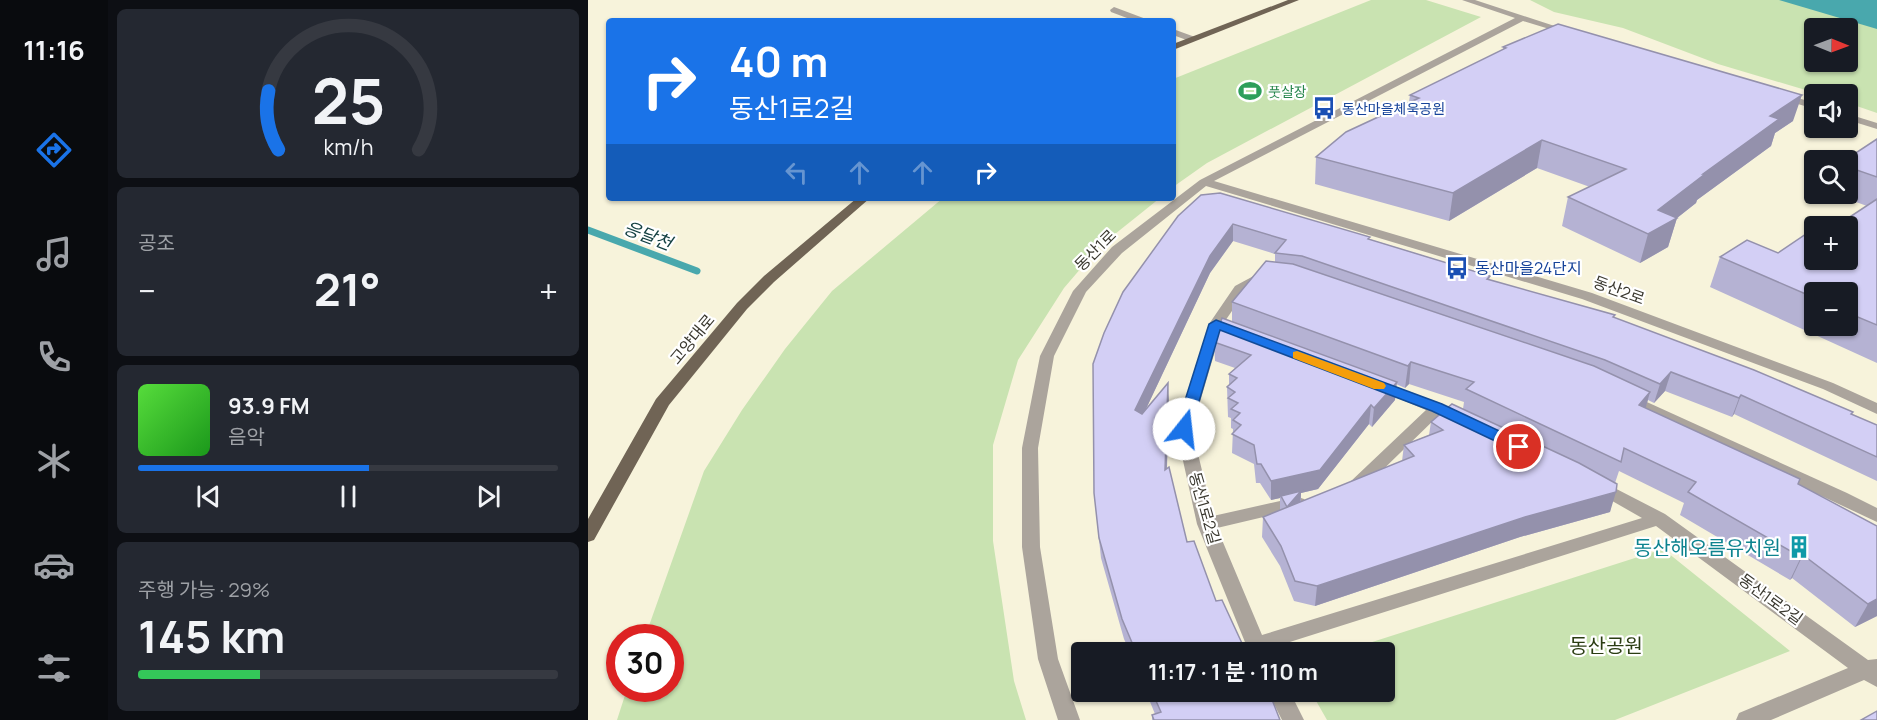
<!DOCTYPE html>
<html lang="ko">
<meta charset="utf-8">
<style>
body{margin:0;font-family:Manrope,"Noto Sans KR",sans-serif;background:#242831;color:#f1f3f6;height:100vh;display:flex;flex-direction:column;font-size:22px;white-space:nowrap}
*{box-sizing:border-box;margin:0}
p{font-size:20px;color:#9ea1a6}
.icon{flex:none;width:33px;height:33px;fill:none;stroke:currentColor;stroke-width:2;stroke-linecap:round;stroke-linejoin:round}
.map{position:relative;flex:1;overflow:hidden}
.panel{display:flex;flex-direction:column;gap:9px;padding:9px;background:#0d0f14;width:480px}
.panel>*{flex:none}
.top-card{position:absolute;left:18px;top:18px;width:570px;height:183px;border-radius:6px;box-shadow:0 2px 4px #0004;background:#1a73e8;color:#fff;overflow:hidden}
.needle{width:39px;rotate:91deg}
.fabs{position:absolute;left:1216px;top:18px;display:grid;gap:12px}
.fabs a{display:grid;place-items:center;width:54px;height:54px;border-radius:6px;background:#171b24;box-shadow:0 2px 4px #0004;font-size:30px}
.speed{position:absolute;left:18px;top:624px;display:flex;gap:12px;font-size:30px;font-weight:700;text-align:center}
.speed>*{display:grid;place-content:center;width:78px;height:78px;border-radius:50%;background:#171b24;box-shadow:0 2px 4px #0004;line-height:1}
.speed .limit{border:9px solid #d22;background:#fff;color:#111}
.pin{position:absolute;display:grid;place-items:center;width:51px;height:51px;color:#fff;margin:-26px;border:3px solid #fff;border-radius:50%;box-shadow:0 2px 6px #0007}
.me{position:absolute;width:66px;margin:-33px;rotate:16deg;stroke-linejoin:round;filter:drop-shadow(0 0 4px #0008)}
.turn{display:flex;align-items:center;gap:21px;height:126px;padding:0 24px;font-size:27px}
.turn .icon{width:78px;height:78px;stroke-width:2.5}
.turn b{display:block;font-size:42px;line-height:51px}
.lanes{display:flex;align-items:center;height:57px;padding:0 24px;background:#0003;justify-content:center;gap:30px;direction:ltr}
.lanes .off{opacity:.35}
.big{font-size:45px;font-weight:700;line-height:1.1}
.panel .widget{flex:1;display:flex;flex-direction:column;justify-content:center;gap:9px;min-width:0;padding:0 21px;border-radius:9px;background:#242831}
.panel .dial{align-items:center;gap:0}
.dial svg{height:156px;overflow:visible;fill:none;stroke:#363941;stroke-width:7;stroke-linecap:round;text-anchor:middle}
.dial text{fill:#f1f3f6;stroke:none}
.song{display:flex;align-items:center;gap:18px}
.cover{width:72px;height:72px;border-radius:9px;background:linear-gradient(135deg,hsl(110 70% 55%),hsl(120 70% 35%))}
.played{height:6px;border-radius:3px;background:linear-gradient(90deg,#1a73e8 55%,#363941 55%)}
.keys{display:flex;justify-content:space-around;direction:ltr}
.heat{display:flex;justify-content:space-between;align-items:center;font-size:33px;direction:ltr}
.charge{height:9px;border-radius:4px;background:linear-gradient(90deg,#34c759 29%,#363941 0)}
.trip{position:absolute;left:483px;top:642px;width:324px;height:60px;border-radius:6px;background:#171b24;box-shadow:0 2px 4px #0004;font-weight:700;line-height:60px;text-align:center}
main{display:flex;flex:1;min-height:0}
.menu{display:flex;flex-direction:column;width:108px;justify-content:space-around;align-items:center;background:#090b0e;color:#9ea1a6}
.menu .icon{width:42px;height:42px}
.menu .on{color:#1a73e8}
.menu b{font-size:27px;color:#f1f3f6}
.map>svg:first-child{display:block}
.green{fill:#c9e3b1;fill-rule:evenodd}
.water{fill:#49a8ad}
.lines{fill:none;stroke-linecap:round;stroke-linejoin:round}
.stream{stroke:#49a8ad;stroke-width:7}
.minor{fill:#aba49c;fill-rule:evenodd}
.major{fill:#706455;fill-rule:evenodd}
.wall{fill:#b5b2d3;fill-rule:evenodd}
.shaded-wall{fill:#9491ac}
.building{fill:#d3cff5;stroke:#9491ac;stroke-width:1.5}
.route{fill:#1a73e8;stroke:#114b97;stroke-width:1.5}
.slow{fill:#f59e0b}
.labels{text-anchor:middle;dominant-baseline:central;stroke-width:4.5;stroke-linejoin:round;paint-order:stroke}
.far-leisure-label{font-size:14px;fill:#27864d;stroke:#fff;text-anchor:start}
.far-transit-label{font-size:14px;fill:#164399;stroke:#fff;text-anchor:start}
.street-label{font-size:16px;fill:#3a382f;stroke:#fff}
.transit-label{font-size:16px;fill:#164399;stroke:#fff;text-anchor:start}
.water-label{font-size:18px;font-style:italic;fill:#144042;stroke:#fff}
.near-culture-label{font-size:20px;fill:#0d838f;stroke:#fff;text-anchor:end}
.near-park-label{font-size:20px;fill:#2a3d12;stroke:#fff}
</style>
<main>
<nav class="menu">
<b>11:16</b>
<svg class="icon on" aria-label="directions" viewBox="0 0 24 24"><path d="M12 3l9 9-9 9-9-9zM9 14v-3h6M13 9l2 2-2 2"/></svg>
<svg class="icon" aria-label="music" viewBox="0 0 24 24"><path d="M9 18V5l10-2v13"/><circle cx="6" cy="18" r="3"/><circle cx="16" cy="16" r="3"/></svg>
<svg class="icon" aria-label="phone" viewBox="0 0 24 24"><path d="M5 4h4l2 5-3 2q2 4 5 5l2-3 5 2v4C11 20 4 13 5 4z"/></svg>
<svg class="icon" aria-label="climate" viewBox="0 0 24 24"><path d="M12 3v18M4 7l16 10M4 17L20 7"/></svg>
<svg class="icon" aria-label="car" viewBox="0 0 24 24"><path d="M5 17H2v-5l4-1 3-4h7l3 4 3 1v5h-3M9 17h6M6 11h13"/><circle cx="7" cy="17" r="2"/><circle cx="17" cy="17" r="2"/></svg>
<svg class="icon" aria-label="filters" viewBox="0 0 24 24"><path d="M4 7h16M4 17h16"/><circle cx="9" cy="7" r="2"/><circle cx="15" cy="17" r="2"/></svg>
</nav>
<section class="panel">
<div class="widget dial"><svg viewBox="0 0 100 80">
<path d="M14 69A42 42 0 1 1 86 69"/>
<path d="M14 69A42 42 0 0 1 9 39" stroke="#1a73e8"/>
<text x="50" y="56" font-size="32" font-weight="700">25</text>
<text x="50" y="72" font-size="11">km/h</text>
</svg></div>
<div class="widget"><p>공조</p>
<div class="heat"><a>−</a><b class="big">21°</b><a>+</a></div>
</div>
<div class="widget">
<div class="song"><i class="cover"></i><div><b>93.9 FM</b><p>음악</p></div></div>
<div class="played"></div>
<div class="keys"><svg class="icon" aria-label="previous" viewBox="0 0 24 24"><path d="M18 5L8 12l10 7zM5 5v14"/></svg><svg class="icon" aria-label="pause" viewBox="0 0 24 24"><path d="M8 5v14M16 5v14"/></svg><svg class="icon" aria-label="next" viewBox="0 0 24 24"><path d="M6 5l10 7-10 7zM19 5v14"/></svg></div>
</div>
<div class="widget"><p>주행 가능 · 29%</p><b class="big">145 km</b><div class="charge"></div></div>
</section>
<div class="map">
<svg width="1289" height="720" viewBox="0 0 1289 720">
<rect width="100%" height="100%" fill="#f7f3db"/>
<g class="green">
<polygon points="783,0 838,0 893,17 619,163 585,187 585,79"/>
<path d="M942 0H1289V113L1260 103V94H1231L1130 64 1035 28 966 12ZM1227 28H1260V62H1227Z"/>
<polygon points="355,198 572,198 512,246 476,288 430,360 405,445 405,541 426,681 438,720 29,720 39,689 82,688 82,638 57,637 116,471 154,410 197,349 244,291"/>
<polygon points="1075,549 1202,651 1027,720 739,720 723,692 796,692 796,652 753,652"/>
</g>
<polygon class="water" points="1191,0 1289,0 1289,29"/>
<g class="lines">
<polyline class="stream" points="0,230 109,271"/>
<g class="minor">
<polygon points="874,0 887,0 985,32 981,35 935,21 626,181 1004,293 1245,383 1289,403 1289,414 1235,389 994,299 618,186 534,253 498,292 466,356 450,448 452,547 470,659 492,720 470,720 450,659 434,547 434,448 452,356 485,291 524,247 612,180 927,18"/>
<polygon points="526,7 558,19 559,21 547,21 523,12 522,10"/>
<polygon points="585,29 607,37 608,39 604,42 585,35"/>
<polygon points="1193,93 1227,103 1227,109 1189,98 1188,96"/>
<polygon points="1260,114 1289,123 1289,129 1260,120"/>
<polygon points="673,272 678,273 680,276 678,279 657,292 635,324 604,429 625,516 710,497 716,499 719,503 716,507 710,509 629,528 674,635 1054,518 1005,490 1002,486 1005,482 1011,480 1077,514 1280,660 1289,659 1289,687 1276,680 1183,720 1148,720 1151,713 1260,668 1068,526 680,649 681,652 661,652 609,524 588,429 621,324 647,286"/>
<polygon points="791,380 880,415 882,419 874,424 851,415 773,491 761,491 758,487 761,483 838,410 786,388 783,385 786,382"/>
<polygon points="1039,393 1259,493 1289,508 1289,522 1033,402 1031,398"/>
<polygon points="680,692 702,692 716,720 694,720"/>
</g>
<g class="major">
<polygon points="700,0 711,0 585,50 585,44"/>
<polygon points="269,198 282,198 186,282 159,309 81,405 6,540 0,542 0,519 68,399 149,303 176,276"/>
</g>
</g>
<g class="wall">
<polygon points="915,47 1205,121 1187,133 1183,146 1109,200 1108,203 1089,218 1080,247 1052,263 974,226 980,197 1002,187 949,168 861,221 727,184 728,157 821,102 822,95 915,50"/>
<path d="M1289 139V363L1122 287 1132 257 1190 253 1227 260 1279 206 1246 194H1260V160ZM1227 292H1260V326H1227Z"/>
<path d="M590 216 782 237 781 239 902 276 901 280 1026 318 1289 425V481L1146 414 1144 417 1077 391 1066 403 1060 400 1057 408 1210 484 1289 526V616L1267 627 1204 578 1202 580 1092 515 1096 503 1031 471 1027 483 1022 512 932 537 727 606 706 601 692 566 674 537 675 517 692 510V498L683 500 672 483H668L666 464 644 453 645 429 643 428V418L640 417 639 387 641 386V374L647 368 627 361 626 342 644 322V302L687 262V254L645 241 622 273 557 411 581 402 579 469 599 542 628 601 658 652H542L536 639 513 558 506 493ZM808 384 817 388 821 384 876 402 875 409 843 422 841 435 816 445 814 461 713 502V493L730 489 781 424 784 427 807 400Z"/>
<polygon points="558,692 681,692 692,720 564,720 564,715 567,714"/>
</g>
<g class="shaded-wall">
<polygon points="1214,95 1205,121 1187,133 1183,146 1109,200 1108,203 1089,218 1080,247 1052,263 1060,234 1070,210 1182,116"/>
<polygon points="954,140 949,168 861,221 865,193"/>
<polygon points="645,224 645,241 622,273 549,428 547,410 622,256"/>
<polygon points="823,362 821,384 817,388 820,366"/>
<polygon points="1083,372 1077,391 1066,403 1072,384"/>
<polygon points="809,382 807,400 784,427 786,408"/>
<polygon points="580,383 581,402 578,490 577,470"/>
<polygon points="1062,392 1056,414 1051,405"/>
<polygon points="1153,395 1146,414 1144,417 1151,398"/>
<polygon points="783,405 781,424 730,489 713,493 712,510 699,507 693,496 692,498 683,500 683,481"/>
<polygon points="1028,492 1022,512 932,537 727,606 729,586 937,517"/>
<polygon points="1215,555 1204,578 1202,580 1213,557"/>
<polygon points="1289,599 1289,616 1267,627 1280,604"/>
</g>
<g class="building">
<polygon points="970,24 1214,95 1182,116 1191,119 1115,174 1117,174 1070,210 1089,218 1060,234 980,197 1038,169 954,140 865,193 728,157 758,132 831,98 822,95 918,48 915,47"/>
<polygon points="1289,139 1289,177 1260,167 1260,160 1257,160"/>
<polygon points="632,193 782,237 780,239 902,276 899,279 1027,315 1025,317 1166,370 1265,412 1263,414 1289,425 1289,457 1153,395 1151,398 1083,372 1072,384 1017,360 714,256 687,253 698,240 645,224 622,256 547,410 554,414 580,383 577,470 581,467 599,542 606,541 628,601 634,600 658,652 548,652 534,619 511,538 506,493 505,364 516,333 535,292 590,216 613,195"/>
<polygon points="1289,199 1289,325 1260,313 1260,292 1227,292 1227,298 1132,257 1159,240 1190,253 1227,228 1227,260 1260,260 1260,226 1248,226"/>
<polygon points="1236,222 1246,226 1230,226"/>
<polygon points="678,261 705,264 1006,366 1062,392 1051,405 1212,479 1210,484 1289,526 1289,599 1280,604 1215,555 1213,557 1100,492 1108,482 1036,448 1033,462 878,389 886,382 823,362 820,366 644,302"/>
<polygon points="634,318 809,382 786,408 783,405 732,470 683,481 673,464 669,464 666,445 644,434 653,425 645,420 652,413 643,409 650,403 640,398 647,392 639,387 649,378 641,374 663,355 626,342"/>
<polygon points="864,404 991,463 1029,484 1028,492 937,517 729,586 707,581 693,546 675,517 826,456 816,445 855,430 843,422"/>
<polygon points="713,491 699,507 693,496"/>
<polygon points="564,692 681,692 692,720 566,720 564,715 573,712"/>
<polygon points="1289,711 1289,720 1273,720"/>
</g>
<polygon class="route" points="628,320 854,404 937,443 939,447 931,452 926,450 844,411 632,330 603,429 596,434 590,432 588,429 621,324"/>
<polygon class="slow" points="709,351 796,383 798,386 796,389 786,389 705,358 705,352"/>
<defs>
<g id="stadium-bare" transform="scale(1.8)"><path d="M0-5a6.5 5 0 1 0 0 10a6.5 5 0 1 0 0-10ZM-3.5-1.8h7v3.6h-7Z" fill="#2e9e5b" stroke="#fff" stroke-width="2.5" paint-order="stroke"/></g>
<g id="bus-bare" transform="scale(1.8)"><path d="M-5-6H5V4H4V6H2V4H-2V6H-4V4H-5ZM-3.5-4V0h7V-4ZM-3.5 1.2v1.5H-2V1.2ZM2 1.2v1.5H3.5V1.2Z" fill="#1a4fb4" stroke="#fff" stroke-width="2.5" paint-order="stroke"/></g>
<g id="building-bare" transform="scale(1.8)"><path d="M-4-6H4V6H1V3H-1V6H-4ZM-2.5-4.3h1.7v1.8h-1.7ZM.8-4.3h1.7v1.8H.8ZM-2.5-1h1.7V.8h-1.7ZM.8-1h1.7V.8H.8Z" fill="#0f9aa8" stroke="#fff" stroke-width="2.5" paint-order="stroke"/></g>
</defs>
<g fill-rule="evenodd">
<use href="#stadium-bare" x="662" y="91"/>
<use href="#bus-bare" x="736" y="108"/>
<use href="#bus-bare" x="869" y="268"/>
<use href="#building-bare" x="1211" y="547"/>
</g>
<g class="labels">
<g class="far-leisure-label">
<text x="680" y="91">풋살장</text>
</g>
<g class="far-transit-label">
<text x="754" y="108">동산마을체욱공원</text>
</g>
<g class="street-label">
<text transform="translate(507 250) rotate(-45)">동산1로</text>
<text transform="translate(1031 290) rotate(20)">동산2로</text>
<text transform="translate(104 339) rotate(-50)">고양대로</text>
<text transform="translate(617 508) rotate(74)">동산1로2길</text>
<text transform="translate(1183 599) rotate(36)">동산1로2길</text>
</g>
<g class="transit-label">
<text x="887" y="268">동산마을24단지</text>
</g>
<g class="water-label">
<text transform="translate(60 235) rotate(21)">응달천</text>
</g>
<g class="near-culture-label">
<text x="1193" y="547">동산해오름유치원</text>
</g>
<g class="near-park-label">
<text x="1018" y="645">동산공원</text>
</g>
</g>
</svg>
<div class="fabs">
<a><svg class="needle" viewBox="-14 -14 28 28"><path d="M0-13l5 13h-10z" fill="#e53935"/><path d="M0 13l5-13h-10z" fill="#9ea1a6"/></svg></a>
<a><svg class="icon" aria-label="sound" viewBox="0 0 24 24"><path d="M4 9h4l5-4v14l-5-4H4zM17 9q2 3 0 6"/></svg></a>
<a><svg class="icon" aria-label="search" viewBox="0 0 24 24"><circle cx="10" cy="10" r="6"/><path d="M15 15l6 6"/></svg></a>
<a>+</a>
<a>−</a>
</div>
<div class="speed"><div class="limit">30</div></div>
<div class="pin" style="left:931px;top:447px;background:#d93025"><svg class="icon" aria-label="arrive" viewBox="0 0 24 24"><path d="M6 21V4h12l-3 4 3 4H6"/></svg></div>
<svg class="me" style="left:596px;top:429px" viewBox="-20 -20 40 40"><circle r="19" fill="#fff"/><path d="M0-13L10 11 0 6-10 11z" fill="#1a73e8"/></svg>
<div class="trip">11:17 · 1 분 · 110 m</div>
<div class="top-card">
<div class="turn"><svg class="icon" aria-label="right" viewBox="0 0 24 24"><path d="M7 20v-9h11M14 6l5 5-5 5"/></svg><div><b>40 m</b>동산1로2길</div></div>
<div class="lanes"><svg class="icon off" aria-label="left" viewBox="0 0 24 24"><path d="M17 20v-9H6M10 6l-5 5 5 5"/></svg><svg class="icon off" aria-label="ahead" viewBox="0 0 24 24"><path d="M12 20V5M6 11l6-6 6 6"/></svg><svg class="icon off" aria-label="ahead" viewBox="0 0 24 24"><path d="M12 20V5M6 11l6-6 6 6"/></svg><svg class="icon" aria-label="right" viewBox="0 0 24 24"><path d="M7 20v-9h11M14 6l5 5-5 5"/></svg></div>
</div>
</div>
</main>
